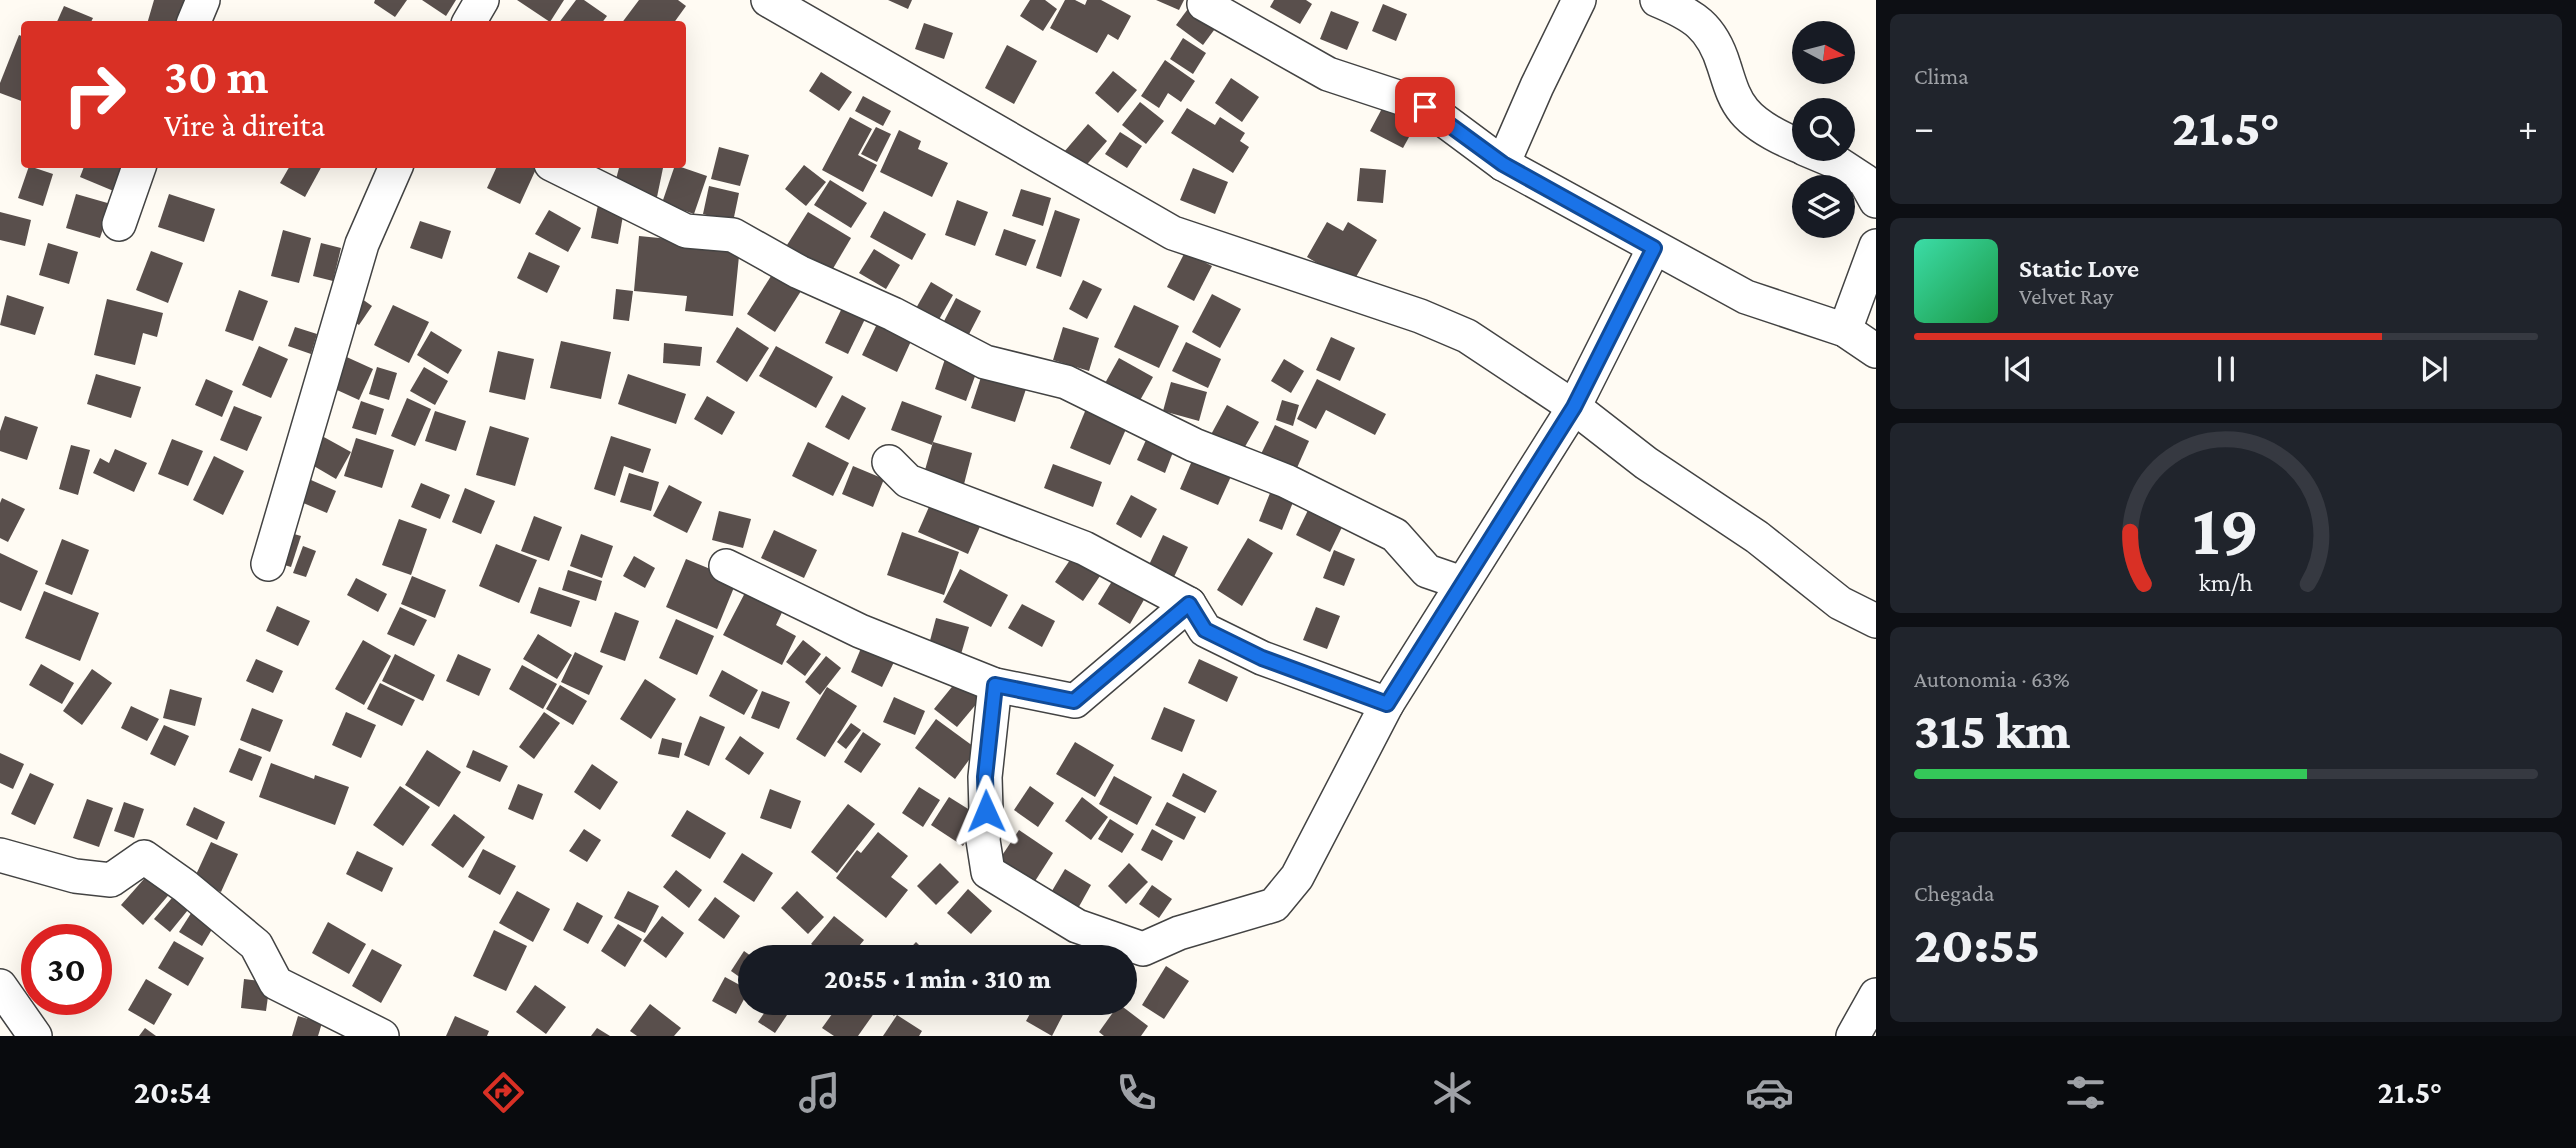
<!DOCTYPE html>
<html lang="pt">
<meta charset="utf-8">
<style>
body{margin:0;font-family:"Crimson Pro",serif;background:#20242c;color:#f1f3f6;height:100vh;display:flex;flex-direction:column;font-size:26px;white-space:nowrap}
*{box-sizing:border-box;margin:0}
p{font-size:23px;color:#9ea1a6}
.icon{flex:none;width:38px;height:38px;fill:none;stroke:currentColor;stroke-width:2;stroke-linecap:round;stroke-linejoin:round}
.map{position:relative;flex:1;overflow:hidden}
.panel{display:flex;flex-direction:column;gap:14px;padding:14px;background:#0d0f14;width:700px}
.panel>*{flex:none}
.top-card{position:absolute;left:21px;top:21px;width:665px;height:147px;border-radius:7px;box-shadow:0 7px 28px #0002;background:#d93025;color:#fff;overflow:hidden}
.needle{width:46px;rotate:97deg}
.buttons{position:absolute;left:1792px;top:21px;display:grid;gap:14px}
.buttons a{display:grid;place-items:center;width:63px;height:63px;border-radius:50%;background:#171b24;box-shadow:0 7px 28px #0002;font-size:35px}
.speed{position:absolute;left:21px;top:924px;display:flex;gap:14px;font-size:35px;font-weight:700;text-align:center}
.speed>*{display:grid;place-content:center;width:91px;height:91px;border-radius:50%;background:#171b24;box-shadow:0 7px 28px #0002;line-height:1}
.speed .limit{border:10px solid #d22;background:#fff;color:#111}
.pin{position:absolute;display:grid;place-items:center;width:60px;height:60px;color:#fff;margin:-30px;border-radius:14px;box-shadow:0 4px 10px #0006}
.me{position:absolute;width:77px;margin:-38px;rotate:359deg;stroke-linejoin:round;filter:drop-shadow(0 0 5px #0008)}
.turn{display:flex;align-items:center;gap:24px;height:147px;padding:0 28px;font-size:32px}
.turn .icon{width:91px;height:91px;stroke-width:2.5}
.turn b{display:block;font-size:49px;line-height:60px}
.big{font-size:52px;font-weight:800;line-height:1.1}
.panel .widget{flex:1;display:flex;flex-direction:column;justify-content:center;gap:10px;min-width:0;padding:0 24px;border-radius:10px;background:#20242c}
.panel .dial{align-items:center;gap:0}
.dial svg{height:182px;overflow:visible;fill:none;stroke:#363941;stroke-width:7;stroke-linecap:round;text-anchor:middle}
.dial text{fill:#f1f3f6;stroke:none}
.song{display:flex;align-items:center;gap:21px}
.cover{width:84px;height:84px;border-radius:10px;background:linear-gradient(135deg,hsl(160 70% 55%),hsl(140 70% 35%))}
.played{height:7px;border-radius:4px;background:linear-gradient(90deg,#d93025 75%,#363941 75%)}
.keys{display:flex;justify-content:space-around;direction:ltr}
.heat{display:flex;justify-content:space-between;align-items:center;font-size:38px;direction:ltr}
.charge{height:10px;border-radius:5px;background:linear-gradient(90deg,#34c759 63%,#363941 0)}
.trip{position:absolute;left:738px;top:945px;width:399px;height:70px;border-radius:35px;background:#171b24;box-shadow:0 7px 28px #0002;font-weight:800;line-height:70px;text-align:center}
.tabs{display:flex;height:112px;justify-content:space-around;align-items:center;background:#090b0e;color:#9ea1a6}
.tabs .icon{width:49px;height:49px}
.tabs .current{color:#d93025}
.tabs b{font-size:32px;color:#f1f3f6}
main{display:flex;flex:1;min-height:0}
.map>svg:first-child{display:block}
.building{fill:#594f4c}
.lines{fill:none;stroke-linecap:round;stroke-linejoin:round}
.street-casing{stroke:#434343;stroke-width:36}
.street{stroke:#fff;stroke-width:33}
.route-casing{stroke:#114b97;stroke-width:18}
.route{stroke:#1a73e8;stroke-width:12}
</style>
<main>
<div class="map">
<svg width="1876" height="1036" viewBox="0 0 1876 1036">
<rect width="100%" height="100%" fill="#fffbf3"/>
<g class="building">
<polygon points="154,0 188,0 182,24 147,24"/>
<polygon points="375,0 407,0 395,17 374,3"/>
<polygon points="422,0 456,0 446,16"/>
<polygon points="517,0 564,0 550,22"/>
<polygon points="576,0 584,0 607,16 601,24 558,24"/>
<polygon points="639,0 678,0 686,6 673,24 621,24"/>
<polygon points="888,0 912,0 908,9"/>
<polygon points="1030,0 1045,0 1057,9 1043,31 1020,16"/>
<polygon points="1065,0 1075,0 1085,5 1087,0 1101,0 1131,16 1118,40 1108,34 1097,53 1050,28"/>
<polygon points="1156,0 1184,0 1179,10"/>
<polygon points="1274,0 1306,0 1312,4 1300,24 1270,7"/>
<polygon points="1193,2 1220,22 1203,45 1176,25"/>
<polygon points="1383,4 1407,14 1396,41 1372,31"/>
<polygon points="64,6 93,18 90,24 56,24"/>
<polygon points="1331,11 1359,22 1347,50 1320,39"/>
<polygon points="924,23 953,33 944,59 915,49"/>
<polygon points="19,35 24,37 24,102 0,93 0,83"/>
<polygon points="1183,38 1206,53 1193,74 1170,59"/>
<polygon points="1007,45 1037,61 1014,104 985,88"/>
<polygon points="1165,60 1195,81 1181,102 1168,93 1159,108 1141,96"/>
<polygon points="1113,71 1137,90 1118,113 1095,93"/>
<polygon points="821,72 852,92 839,111 809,91"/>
<polygon points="1231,78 1259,97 1242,122 1215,103"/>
<polygon points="863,96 891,111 883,126 855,111"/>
<polygon points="1386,101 1419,119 1403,148 1370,131"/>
<polygon points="1140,102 1164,121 1146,144 1122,125"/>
<polygon points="1187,108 1215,125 1220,117 1245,133 1240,141 1249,147 1233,173 1171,133"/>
<polygon points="850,117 872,129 858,155 877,165 863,192 822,170"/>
<polygon points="1088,124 1107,141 1083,169 1064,152"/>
<polygon points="876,127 891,134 877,162 861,154"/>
<polygon points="899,130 921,141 918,149 948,163 932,197 880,172"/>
<polygon points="1120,132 1142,146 1127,168 1105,154"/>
<polygon points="719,147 749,155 740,186 711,179"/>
<polygon points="85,164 111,164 125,170 116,192 80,177"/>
<polygon points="291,164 323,164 305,197 280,183"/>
<polygon points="498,164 525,164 536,169 520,204 487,188"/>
<polygon points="620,164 647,164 663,168 657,197 614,187"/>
<polygon points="675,165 707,176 694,214 662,203"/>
<polygon points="804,165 826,182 806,206 785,189"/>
<polygon points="29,166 53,174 43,206 18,198"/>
<polygon points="1193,168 1228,182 1215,214 1180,200"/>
<polygon points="1360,168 1386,170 1383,203 1357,201"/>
<polygon points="830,180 867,203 851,228 814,205"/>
<polygon points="709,186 739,193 733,222 703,214"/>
<polygon points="1021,189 1051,198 1043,226 1012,216"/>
<polygon points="76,194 111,204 100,238 66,228"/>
<polygon points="169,194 215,209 204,242 158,227"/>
<polygon points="957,200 988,212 975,246 945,235"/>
<polygon points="598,205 624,210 618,244 591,238"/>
<polygon points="549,210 581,228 568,252 535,234"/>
<polygon points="1055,210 1080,219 1061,277 1036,268"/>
<polygon points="884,211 926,234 912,260 870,237"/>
<polygon points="0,212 31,220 25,246 0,240"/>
<polygon points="808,212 851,238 831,272 787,245"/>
<polygon points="420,221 451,231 442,259 410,248"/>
<polygon points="1327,222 1343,231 1348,222 1377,240 1352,284 1307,257"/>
<polygon points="1004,229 1036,240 1026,266 995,255"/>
<polygon points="283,230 311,238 299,283 271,276"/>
<polygon points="639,236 740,246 733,316 685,311 687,296 634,291"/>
<polygon points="48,243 78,252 69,284 39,275"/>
<polygon points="321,243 341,248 333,281 313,276"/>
<polygon points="874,249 900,265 886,289 859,273"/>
<polygon points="151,251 183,263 168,303 136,290"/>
<polygon points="529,252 560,266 547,293 517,278"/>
<polygon points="1185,252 1212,266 1194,301 1167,287"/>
<polygon points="773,273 801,291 775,332 747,314"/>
<polygon points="1083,280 1102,289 1087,319 1069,309"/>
<polygon points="931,282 953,295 937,323 915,310"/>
<polygon points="616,289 633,291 629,321 613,319"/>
<polygon points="239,290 268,301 253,341 225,331"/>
<polygon points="355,294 372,306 359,325 342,314"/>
<polygon points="1212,294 1241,309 1220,348 1192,332"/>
<polygon points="7,295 44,307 35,335 0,325"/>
<polygon points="956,298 981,311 966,340 941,327"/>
<polygon points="107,299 163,313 157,337 143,333 135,365 94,355"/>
<polygon points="393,305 429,322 409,363 374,345"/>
<polygon points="1134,305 1179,326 1159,368 1114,347"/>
<polygon points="842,308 865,319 848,354 825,343"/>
<polygon points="878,322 912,339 897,372 862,355"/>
<polygon points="295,327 317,334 311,354 288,346"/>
<polygon points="737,327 769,348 747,382 716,362"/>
<polygon points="1063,327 1099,338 1089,371 1053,360"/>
<polygon points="431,331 462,350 448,374 417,355"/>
<polygon points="1331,337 1355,348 1340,381 1316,370"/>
<polygon points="561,341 611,352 601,399 550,388"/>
<polygon points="1186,342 1221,359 1208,388 1172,371"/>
<polygon points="664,343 702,347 700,366 663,363"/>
<polygon points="259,346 288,359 271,398 242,385"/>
<polygon points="776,346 833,377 816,408 759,376"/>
<polygon points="498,351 534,359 525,400 489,392"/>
<polygon points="340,354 373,369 359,400 326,385"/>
<polygon points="946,356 978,368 966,401 935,389"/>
<polygon points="1119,358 1153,377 1138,404 1104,385"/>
<polygon points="1284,359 1304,371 1291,393 1271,381"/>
<polygon points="377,367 397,373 389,400 369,394"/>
<polygon points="424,367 448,381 435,405 410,391"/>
<polygon points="983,371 1027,386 1015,422 971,408"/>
<polygon points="96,374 141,387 131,418 87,404"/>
<polygon points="628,374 686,394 676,424 618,404"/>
<polygon points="206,379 233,391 222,417 195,405"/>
<polygon points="1317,379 1386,414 1375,435 1326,410 1316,429 1297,419"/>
<polygon points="1171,382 1207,392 1199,421 1163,411"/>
<polygon points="842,395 866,408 849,440 825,427"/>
<polygon points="707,396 735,412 722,435 694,419"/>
<polygon points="407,398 431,409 415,446 391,436"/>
<polygon points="1282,400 1299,405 1293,426 1276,420"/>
<polygon points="361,401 384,409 376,435 352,428"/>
<polygon points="902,401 942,416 932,445 891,430"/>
<polygon points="1227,405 1259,422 1238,459 1207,442"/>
<polygon points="234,406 262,417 247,451 220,440"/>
<polygon points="1086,409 1127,427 1110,465 1070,448"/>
<polygon points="435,411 466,421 456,451 425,441"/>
<polygon points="5,416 38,427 27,460 0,451 0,431"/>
<polygon points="1275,425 1309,441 1296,470 1261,454"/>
<polygon points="490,426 529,438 515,486 476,475"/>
<polygon points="322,436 351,452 336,479 307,462"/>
<polygon points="611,436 651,449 643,473 624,466 615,496 594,489"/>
<polygon points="356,438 394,450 382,488 344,476"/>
<polygon points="172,439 203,451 188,486 158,474"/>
<polygon points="1146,440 1173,452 1165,473 1137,460"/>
<polygon points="808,442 849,463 833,496 792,476"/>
<polygon points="933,442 972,453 963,488 923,477"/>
<polygon points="71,445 90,450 78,495 59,489"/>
<polygon points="115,449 147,463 134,492 93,473 100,458 109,463"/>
<polygon points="214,456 244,471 223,515 193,500"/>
<polygon points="1194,456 1233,472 1218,505 1180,489"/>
<polygon points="1053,464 1102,482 1093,507 1044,488"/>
<polygon points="853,466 884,479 873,507 842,494"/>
<polygon points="629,473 659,482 651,511 620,502"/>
<polygon points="311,480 336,491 327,513 301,502"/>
<polygon points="421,483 450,495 440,519 411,507"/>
<polygon points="1274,483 1297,492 1282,530 1259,521"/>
<polygon points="669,485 702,502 687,533 653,516"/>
<polygon points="465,488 495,501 481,534 452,522"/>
<polygon points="1131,495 1157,509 1141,538 1116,524"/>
<polygon points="2,498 25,509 8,542 0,538 0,503"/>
<polygon points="932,500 982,522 968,554 918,532"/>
<polygon points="1311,504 1345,521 1330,552 1296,535"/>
<polygon points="719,511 751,519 743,548 712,540"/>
<polygon points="534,516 562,527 549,561 521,551"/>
<polygon points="399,519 427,529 411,575 382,565"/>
<polygon points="774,530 817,550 804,578 761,558"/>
<polygon points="287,532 301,536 291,567 278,563"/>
<polygon points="902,532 959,552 944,595 887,575"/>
<polygon points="581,534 613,546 602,578 570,566"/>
<polygon points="1163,535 1188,547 1173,579 1148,567"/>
<polygon points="1248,538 1273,553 1242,606 1217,590"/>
<polygon points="62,539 89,550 72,595 45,584"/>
<polygon points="496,544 537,560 519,603 479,586"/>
<polygon points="303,546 316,551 306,577 293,573"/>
<polygon points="1334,550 1355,559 1344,586 1323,578"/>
<polygon points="0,553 38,571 21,611 0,602"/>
<polygon points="634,556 655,568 645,588 623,576"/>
<polygon points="1072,557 1100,576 1083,601 1055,582"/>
<polygon points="686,559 737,580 717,629 666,607"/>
<polygon points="960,569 1008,595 991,627 943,602"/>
<polygon points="568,570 602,581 596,601 562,590"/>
<polygon points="412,576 446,590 435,618 401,604"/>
<polygon points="356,578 387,594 378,612 347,595"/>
<polygon points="1114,578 1145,598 1130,624 1098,604"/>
<polygon points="539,587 580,601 571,627 530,613"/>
<polygon points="748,587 785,606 776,625 796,636 782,665 723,635"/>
<polygon points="44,591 99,613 80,661 25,638"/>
<polygon points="1022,604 1055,621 1042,647 1008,628"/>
<polygon points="277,606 310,621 298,646 266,631"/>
<polygon points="400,607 427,620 414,646 387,634"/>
<polygon points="1316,607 1340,616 1327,649 1303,640"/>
<polygon points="615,612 639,621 625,661 600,652"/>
<polygon points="936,618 969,627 959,661 927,652"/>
<polygon points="676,619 714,636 697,675 659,658"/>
<polygon points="538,634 572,655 557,679 523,659"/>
<polygon points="363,640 391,656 364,705 335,689"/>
<polygon points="803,640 821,654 805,676 786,662"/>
<polygon points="862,646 894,662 882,687 851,672"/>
<polygon points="575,652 603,666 589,695 561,682"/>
<polygon points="395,654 435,675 423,701 382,681"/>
<polygon points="458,654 491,669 479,696 446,681"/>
<polygon points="826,656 841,668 820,695 805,682"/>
<polygon points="256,659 283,671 273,693 246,681"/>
<polygon points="1199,659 1238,677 1227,702 1188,683"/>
<polygon points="41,664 74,683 62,704 29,685"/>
<polygon points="522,665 557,684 543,709 509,689"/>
<polygon points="92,669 112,683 82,725 63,711"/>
<polygon points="722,670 758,690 744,715 709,696"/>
<polygon points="960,677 983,696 957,727 934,709"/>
<polygon points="645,679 676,699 651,739 620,719"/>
<polygon points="380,683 415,700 402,726 367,709"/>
<polygon points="560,685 587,701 573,725 546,709"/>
<polygon points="827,687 857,706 825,757 796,739"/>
<polygon points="170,689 202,698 195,726 163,718"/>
<polygon points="762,691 790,702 779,729 751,718"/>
<polygon points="894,697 925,711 915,735 883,722"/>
<polygon points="131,706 159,719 147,741 121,728"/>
<polygon points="1164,707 1195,720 1182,752 1151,739"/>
<polygon points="252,708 283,720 270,752 240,740"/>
<polygon points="346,712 376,725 361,758 332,745"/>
<polygon points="544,712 560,723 534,759 519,747"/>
<polygon points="700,716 725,727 709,766 684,755"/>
<polygon points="936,719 977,749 955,779 915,748"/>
<polygon points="851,723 861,730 846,749 837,742"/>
<polygon points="164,725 189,736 175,766 150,754"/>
<polygon points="863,732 881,744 861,773 844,762"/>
<polygon points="740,736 764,753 749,775 725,759"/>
<polygon points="662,738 682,743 679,758 658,754"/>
<polygon points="1075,742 1114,765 1095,797 1056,774"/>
<polygon points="239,748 262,757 252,781 229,772"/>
<polygon points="427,750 461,772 439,807 405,785"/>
<polygon points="473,750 508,766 500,782 466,767"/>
<polygon points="0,753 24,764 13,789 0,783"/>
<polygon points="271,763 314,779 315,775 349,787 335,825 259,797"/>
<polygon points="592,764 618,782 600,810 574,792"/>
<polygon points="30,773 54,784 35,825 11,814"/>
<polygon points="1183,773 1217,791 1205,813 1172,796"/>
<polygon points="1114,776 1152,797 1137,825 1099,804"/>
<polygon points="518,784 543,794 533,820 508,809"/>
<polygon points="400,786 430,807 403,846 373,825"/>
<polygon points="1030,786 1054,803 1038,827 1014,810"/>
<polygon points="919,787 940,800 923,827 902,813"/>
<polygon points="770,789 801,801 791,829 760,818"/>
<polygon points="949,797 981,817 963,846 931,825"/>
<polygon points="1082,797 1108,817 1091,840 1065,821"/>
<polygon points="87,799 113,808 99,847 73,838"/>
<polygon points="124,802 144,809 134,838 114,831"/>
<polygon points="1167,802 1196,817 1184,840 1155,825"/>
<polygon points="848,804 875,824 837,873 811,852"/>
<polygon points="194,807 225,822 217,840 186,825"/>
<polygon points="687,810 726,833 710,859 671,836"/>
<polygon points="454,814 485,837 463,868 431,845"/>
<polygon points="1110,819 1134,834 1122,853 1098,839"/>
<polygon points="584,829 601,840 587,862 569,851"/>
<polygon points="1152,829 1173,841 1162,861 1141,850"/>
<polygon points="1019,830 1053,853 1030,889 995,866"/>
<polygon points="878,832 908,856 891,877 908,890 886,918 836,878 857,850 861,853"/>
<polygon points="211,842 238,854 221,892 194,879"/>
<polygon points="483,849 516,866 500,895 468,877"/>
<polygon points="357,851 393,868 382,892 346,874"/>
<polygon points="742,853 773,873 754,902 723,882"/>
<polygon points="940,863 959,882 936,905 917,886"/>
<polygon points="1129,863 1148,882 1126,904 1108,886"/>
<polygon points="1065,869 1091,885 1076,912 1049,896"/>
<polygon points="676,870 702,890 689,908 663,887"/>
<polygon points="151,871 172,891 143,925 121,905"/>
<polygon points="1152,885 1172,899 1159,918 1139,904"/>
<polygon points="968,889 992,911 971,934 947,913"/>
<polygon points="517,891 550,909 533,942 499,923"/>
<polygon points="628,891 659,906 645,933 614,918"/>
<polygon points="797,891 824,917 808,934 781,908"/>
<polygon points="177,892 192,905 170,932 154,919"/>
<polygon points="715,897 740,916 724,939 698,920"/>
<polygon points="577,902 603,916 588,944 563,930"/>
<polygon points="195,907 217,921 202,946 179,932"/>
<polygon points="662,916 684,933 666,958 643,941"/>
<polygon points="834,916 864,940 850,957 828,957 811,944"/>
<polygon points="328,922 366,944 349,974 312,953"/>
<polygon points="618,924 642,939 625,967 601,951"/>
<polygon points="494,930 527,946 506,991 473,976"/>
<polygon points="174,941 204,958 188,986 158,968"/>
<polygon points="916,942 931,957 902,957"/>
<polygon points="372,949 402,965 381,1003 352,986"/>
<polygon points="744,951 751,956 751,985 731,971"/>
<polygon points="1166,966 1189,981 1164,1019 1142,1005"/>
<polygon points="725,977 749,990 736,1014 712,1001"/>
<polygon points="146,979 172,994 154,1025 128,1010"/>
<polygon points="244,979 270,982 266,1011 241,1008"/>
<polygon points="535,985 566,1007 546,1034 516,1012"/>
<polygon points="771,1003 782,1003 791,1009 775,1033 758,1022"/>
<polygon points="805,1003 819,1003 814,1010"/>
<polygon points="840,1003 868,1003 877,1009 858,1036 834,1036 822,1028"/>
<polygon points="881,1003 918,1003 907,1015 901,1008 894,1016"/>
<polygon points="1036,1003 1069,1003 1052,1036 1026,1021"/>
<polygon points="650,1004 681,1028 674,1036 637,1036 630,1031"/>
<polygon points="1119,1004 1148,1026 1141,1036 1104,1036 1099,1032"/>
<polygon points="897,1015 922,1031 919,1036 883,1036"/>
<polygon points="298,1016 322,1023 318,1036 292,1036"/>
<polygon points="455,1016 489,1031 487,1036 446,1036"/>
<polygon points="145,1028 156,1036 139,1036"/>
<polygon points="597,1028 610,1036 591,1036"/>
</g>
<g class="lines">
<g class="street-casing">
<g id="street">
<polyline points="768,0 1173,233 1420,316 1467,336 1574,407 1646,463 1757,537 1840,603 1876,621"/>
<path d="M1657 0C1693 15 1712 26 1724 66 1729 81 1733 98 1744 111 1758 128 1784 140 1804 148"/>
<polyline points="1204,4 1328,74 1425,106 1503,164 1746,297 1845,330 1876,351"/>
<polyline points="193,24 203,0"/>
<polyline points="468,24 482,0"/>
<polyline points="1805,149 1836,162 1865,181 1876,201"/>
<polyline points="551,164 686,231 733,235 799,272 893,314 985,362 1066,382 1194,445 1286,481 1395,535 1427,571 1462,583"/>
<polyline points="1503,164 1537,86 1579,0"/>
<polyline points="119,224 140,164"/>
<polyline points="1845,330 1876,246"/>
<polyline points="889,462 908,481 1084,548 1189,604 1205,630 1262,658 1387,704"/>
<polyline points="268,564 362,244 397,164"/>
<polyline points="726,566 860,631 995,685 1075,701 1189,604"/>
<polyline points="995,685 985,777 986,811 983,840 988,872 1077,926 1143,949 1179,933 1274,905 1297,877 1387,704 1574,407 1654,248"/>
<polyline points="0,855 75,876 111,880 144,857 185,886 256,945 276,983 382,1036"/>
<polyline points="0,986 35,1036"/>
<polyline points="1853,1036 1876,995"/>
</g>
</g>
<use href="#street" class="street"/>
</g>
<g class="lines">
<g class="route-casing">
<polyline id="route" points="986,811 985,777 995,685 1074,701 1189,604 1205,630 1262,658 1387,704 1574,407 1654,248 1503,164 1425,107"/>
</g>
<use href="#route" class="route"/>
</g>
</svg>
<div class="buttons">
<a><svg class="needle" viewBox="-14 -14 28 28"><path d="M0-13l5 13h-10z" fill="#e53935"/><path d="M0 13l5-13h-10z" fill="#9ea1a6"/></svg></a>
<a><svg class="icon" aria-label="search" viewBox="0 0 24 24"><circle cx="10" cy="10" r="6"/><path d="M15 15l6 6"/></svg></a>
<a><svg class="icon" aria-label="layers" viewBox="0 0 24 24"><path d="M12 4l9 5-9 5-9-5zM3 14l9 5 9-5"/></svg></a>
</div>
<div class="speed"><div class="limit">30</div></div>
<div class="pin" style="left:1425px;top:107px;background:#d93025"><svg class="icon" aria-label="arrive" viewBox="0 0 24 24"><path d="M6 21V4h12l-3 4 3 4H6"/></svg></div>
<svg class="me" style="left:986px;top:811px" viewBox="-20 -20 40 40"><path d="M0-17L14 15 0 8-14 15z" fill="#1a73e8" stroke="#fff" stroke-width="4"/></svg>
<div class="trip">20:55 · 1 min · 310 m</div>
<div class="top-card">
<div class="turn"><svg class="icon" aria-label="right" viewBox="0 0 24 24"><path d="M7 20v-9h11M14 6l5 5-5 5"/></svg><div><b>30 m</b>Vire à direita</div></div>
</div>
</div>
<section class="panel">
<div class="widget"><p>Clima</p>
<div class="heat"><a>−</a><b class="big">21.5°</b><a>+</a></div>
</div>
<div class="widget">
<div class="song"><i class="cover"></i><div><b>Static Love</b><p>Velvet Ray</p></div></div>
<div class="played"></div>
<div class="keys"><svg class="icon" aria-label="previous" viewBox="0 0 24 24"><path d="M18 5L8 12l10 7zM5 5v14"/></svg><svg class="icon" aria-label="pause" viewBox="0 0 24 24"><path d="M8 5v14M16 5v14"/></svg><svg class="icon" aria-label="next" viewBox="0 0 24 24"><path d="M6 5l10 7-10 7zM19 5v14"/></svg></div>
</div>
<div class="widget dial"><svg viewBox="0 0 100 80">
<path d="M14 69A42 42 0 1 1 86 69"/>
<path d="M14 69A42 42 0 0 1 8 46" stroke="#d93025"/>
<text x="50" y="56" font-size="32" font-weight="700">19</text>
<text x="50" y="72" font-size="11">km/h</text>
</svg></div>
<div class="widget"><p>Autonomia · 63%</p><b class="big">315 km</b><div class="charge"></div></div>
<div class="widget"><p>Chegada</p><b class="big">20:55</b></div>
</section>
</main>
<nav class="tabs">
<b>20:54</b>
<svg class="icon current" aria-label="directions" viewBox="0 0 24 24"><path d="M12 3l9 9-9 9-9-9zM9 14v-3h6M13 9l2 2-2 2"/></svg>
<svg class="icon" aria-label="music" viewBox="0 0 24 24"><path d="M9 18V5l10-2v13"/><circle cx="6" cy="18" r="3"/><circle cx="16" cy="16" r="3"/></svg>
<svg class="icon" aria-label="phone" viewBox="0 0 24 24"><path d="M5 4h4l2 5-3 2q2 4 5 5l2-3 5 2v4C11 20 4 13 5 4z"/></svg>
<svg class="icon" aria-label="climate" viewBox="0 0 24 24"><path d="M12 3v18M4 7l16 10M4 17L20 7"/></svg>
<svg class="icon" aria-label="car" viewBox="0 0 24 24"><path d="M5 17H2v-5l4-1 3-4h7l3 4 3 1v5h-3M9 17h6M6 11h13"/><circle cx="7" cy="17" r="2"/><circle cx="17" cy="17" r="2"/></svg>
<svg class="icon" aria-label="filters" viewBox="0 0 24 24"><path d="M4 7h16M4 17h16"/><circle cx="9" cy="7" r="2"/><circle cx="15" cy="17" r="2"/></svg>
<b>21.5°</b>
</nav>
